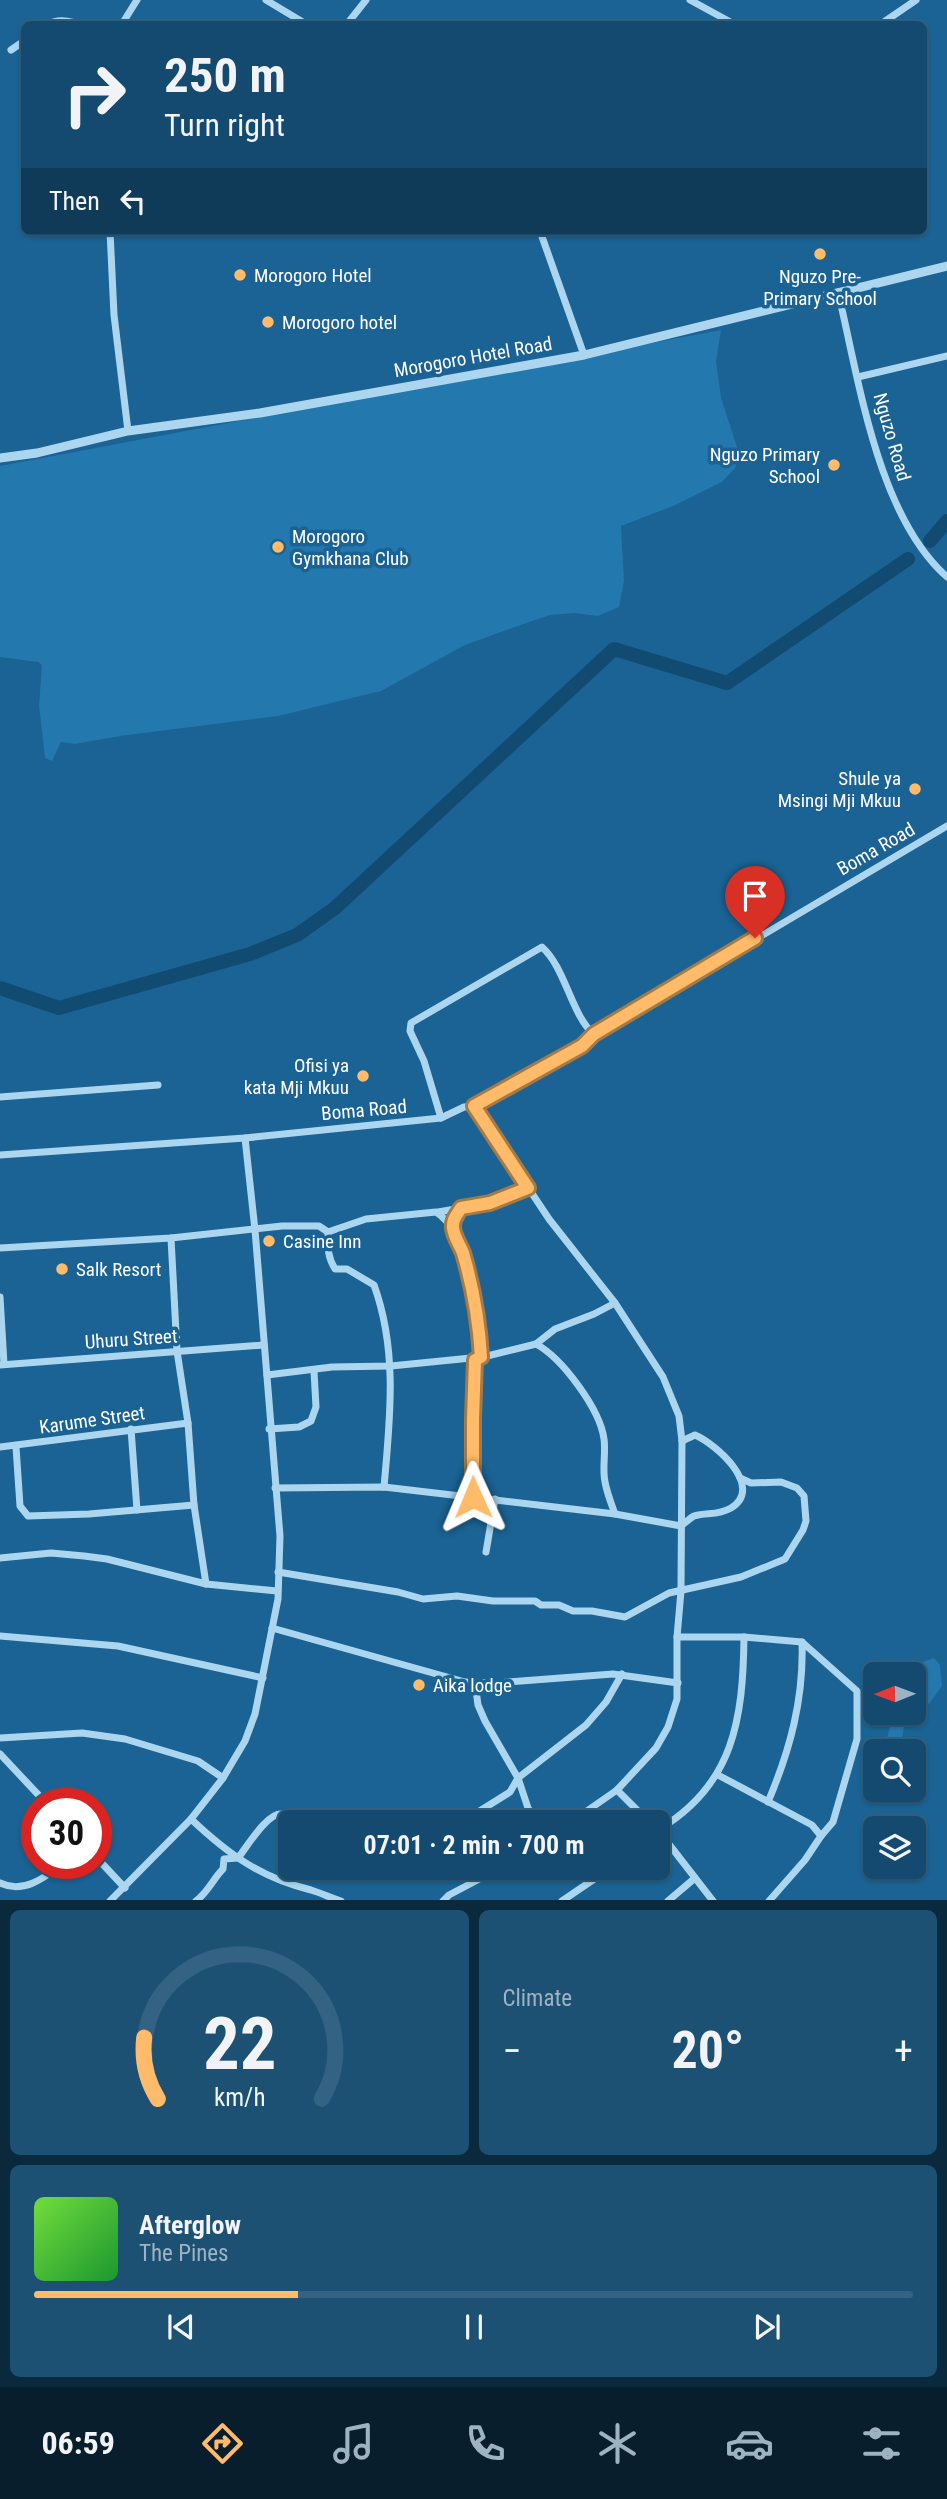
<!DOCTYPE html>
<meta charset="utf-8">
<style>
body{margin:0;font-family:"Roboto Condensed",sans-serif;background:#1d5174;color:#f1f3f6;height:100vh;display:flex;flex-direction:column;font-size:26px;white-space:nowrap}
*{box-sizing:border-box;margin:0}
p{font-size:23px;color:#9db3c3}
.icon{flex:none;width:38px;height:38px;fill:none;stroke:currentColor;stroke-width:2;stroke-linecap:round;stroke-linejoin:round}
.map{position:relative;height:1900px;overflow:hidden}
.sheet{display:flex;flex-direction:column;gap:10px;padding:10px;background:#0b293d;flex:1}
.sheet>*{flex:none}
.banner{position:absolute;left:21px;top:21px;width:906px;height:214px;border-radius:10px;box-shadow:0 2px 5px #0004,0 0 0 2px #336282;background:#144a6f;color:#f1f3f6;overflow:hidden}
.needle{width:46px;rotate:269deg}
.fabs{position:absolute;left:863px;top:1662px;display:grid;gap:14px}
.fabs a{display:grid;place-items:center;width:63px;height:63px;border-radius:10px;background:#144a6f;box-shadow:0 2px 5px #0004,0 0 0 2px #336282;font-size:35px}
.speed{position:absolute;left:21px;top:1788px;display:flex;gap:14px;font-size:35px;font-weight:700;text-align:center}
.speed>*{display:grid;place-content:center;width:91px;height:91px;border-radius:50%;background:#144a6f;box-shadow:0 2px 5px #0004,0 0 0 2px #336282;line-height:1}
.speed .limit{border:10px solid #d22;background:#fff;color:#111}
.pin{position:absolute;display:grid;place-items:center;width:60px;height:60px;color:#fff;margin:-72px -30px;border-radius:50% 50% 50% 0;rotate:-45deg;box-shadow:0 0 7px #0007}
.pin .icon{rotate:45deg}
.me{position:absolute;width:77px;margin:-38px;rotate:359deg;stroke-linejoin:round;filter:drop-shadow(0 0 5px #0008)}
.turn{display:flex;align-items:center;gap:24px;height:147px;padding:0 28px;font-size:32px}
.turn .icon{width:91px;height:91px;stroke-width:2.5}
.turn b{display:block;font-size:49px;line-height:60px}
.then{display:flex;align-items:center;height:66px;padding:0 28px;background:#0003;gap:14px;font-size:26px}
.big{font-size:52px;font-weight:700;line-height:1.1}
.sheet .tile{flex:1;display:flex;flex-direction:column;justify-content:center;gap:10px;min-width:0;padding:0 24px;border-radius:10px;background:#1d5174}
.sheet .dial{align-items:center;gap:0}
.dial svg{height:182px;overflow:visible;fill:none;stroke:#336282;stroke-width:7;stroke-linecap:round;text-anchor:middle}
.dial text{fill:#f1f3f6;stroke:none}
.song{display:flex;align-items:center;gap:21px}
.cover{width:84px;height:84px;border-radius:10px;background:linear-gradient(135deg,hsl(100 70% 55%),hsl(130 70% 35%))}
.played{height:7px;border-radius:4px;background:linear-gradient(90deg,#ffbb6a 30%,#336282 30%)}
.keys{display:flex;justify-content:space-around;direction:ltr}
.heat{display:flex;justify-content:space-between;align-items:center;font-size:38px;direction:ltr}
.sheet .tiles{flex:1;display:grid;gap:10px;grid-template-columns:1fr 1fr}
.tile:last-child{grid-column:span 2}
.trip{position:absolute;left:278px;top:1810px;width:392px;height:70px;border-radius:10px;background:#144a6f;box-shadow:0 2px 5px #0004,0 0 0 2px #336282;font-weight:700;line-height:70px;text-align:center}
.tab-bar{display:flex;height:112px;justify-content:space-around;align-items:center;background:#081e2c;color:#9db3c3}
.tab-bar .icon{width:49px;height:49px}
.tab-bar .active{color:#ffbb6a}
.tab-bar b{font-size:32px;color:#f1f3f6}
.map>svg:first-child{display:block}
.green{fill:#2378ad}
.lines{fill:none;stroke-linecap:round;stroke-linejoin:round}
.river{stroke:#124b71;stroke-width:14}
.minor{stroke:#acd6ef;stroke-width:7}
.tertiary{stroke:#acd6ef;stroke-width:9}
.route-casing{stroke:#a67a45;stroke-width:18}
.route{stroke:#ffbb6a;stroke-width:12}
.poi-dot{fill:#ffbb6a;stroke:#1a6394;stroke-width:2.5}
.labels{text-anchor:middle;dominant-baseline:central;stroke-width:7;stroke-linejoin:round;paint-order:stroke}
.poi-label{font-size:19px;fill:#fff;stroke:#1a6394;text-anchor:start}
.street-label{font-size:19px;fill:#fff;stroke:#1a6394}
</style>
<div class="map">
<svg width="947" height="1901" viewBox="0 0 947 1901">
<rect width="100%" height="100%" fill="#1a6394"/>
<g class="green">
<polygon points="721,330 716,361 721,398 740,456 735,468 722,482 673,506 621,526 624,581 619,607 598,616 574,613 550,615 518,626 465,645 381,691 278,716 120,736 75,744 61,742 52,761 45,758 39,705 42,665 38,662 0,657 0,466"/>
<polygon points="934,1658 940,1665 942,1686 929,1704 914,1691 914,1675 906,1674 919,1663"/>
<polygon points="894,1713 906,1713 900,1752 883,1752"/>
</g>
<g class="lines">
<g class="river">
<polyline points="930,541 947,521"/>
<polyline points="0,988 59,1008 250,954 297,935 335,908 614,649 727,683 908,559"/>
</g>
<g class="minor">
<polyline points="266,0 306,24"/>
<polyline points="690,0 734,24"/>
<path d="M49 24C59 18 70 22 81 24"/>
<polyline points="122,24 137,0"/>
<polyline points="347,24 366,0"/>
<polyline points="881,24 916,0"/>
<polyline points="11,50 24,41"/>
<polyline points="110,231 114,315 128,431"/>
<polyline points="540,231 584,355"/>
<path d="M838 292C859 379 877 515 947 577"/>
<polyline points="858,377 947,356"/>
<polyline points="0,1097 158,1085"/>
<polyline points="474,1106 549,1219 615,1303 663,1377 679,1416 682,1441 681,1591 677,1637 677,1699 668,1727 656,1748 617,1790 571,1822"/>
<path d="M441 1118 424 1061 410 1031 411 1023 542 947C566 969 570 1012 594 1035"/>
<polyline points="0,1155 245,1138 441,1118 464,1107 474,1106 582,1046 594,1035 947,826"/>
<polyline points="438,1212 490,1203 528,1188"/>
<path d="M328 1232C328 1247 327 1256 335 1269H347L374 1285C398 1351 390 1419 384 1487"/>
<polyline points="171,1238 177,1351 188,1423 194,1505 206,1584"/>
<path d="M0 1248 171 1238 282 1226H319L328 1232 366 1219 436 1212C469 1232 479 1320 481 1357"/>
<polyline points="0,1297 4,1364"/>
<path d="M536 1344C562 1358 600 1409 604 1439 606 1453 602 1468 605 1482 607 1493 611 1503 615 1514"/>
<polyline points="479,1358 536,1344 555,1329 594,1314 615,1303"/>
<polyline points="0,1365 264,1345"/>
<polyline points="267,1375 332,1367 391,1366 481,1357"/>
<polyline points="131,1429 137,1510"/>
<polyline points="269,1429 299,1427 311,1421 316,1407 314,1371"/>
<polyline points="0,1447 188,1423"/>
<polyline points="16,1447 20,1506 28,1516 89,1514 194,1505"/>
<path d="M275 1488 384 1487 615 1514 681 1526C685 1523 690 1518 694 1516 707 1512 717 1516 731 1508 765 1487 716 1444 695 1435L682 1441"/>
<polyline points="473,1497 473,1419 475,1360"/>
<polyline points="486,1552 495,1499"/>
<polyline points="0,1558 51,1553 84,1556 107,1559 206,1584 277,1591"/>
<polyline points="278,1572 398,1592 423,1599 457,1596 493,1601 535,1601 541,1605 559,1605 573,1611 592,1611 625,1617 669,1593 741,1577 785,1559 803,1530 806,1521 804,1496 797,1488 781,1482 751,1483 740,1478"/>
<polyline points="272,1628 465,1682 496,1683 613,1674 678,1683"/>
<polyline points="0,1636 118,1646 263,1678"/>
<polyline points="677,1637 744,1637 802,1642 857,1691 857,1739 833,1822 821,1836"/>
<polyline points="475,1683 478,1705 485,1721 518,1778 528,1808 536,1822"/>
<polyline points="0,1738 82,1733 125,1739 198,1761 223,1778"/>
<polyline points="0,1754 47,1804"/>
<polyline points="718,1775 812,1825 821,1836 805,1860 769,1901"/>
<polyline points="617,1790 649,1822"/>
<path d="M768 1802C790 1750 804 1699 802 1642"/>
<path d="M191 1819C228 1854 261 1878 311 1890 321 1893 331 1898 341 1901"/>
<polyline points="462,1822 510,1792 518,1778 586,1725 606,1702 622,1674"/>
<path d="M658 1830C734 1785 743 1719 744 1637"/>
<polyline points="658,1830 713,1901"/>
<polyline points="96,1857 125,1888"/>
<path d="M0 1883C22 1894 44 1879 61 1864"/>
<polyline points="110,1901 191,1819 223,1778 245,1741 255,1714 278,1599 280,1536 255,1230 245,1138"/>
<path d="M196 1901C208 1892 213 1879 223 1869L224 1859 238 1858C247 1847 268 1811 283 1814 288 1815 294 1820 298 1822"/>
<polyline points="443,1901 449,1895 502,1867"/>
<polyline points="562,1901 612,1867"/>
<polyline points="668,1901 695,1878"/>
</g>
<polyline class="tertiary" points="0,458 37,453 128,431 260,413 584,355 947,266"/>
</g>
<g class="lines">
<g class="route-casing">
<path id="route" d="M473 1497V1419L475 1360 481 1357C479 1322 473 1287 463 1253 460 1245 454 1237 453 1228 452 1219 457 1215 461 1208L490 1203 528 1188 474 1106 582 1046 594 1034 755 938"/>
</g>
<use href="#route" class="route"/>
</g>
<g class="poi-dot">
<circle cx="820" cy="254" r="7"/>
<circle cx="240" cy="275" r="7"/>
<circle cx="268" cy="322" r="7"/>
<circle cx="834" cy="465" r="7"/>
<circle cx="278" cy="547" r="7"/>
<circle cx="915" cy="789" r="7"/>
<circle cx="363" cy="1076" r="7"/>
<circle cx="269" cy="1241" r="7"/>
<circle cx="62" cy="1269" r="7"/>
<circle cx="419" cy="1685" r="7"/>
</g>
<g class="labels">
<g class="poi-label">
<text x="254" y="275">Morogoro Hotel</text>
<text x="820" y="276" text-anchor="middle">Nguzo Pre-<tspan x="820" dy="22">Primary School</tspan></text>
<text x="282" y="322">Morogoro hotel</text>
<text x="820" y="454" text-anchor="end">Nguzo Primary<tspan x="820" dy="22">School</tspan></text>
<text x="292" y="536">Morogoro<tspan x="292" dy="22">Gymkhana Club</tspan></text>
<text x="901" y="778" text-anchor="end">Shule ya<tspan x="901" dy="22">Msingi Mji Mkuu</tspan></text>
<text x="349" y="1065" text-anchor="end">Ofisi ya<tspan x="349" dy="22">kata Mji Mkuu</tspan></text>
<text x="283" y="1241">Casine Inn</text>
<text x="76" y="1269">Salk Resort</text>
<text x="433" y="1685">Aika lodge</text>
</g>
<g class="street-label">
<text transform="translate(473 357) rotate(-10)">Morogoro Hotel Road</text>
<text transform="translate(892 437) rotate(74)">Nguzo Road</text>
<text transform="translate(876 849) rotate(-30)">Boma Road</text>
<text transform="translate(364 1110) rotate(-5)">Boma Road</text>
<text transform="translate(131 1339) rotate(-4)">Uhuru Street</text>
<text transform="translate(92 1420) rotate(-8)">Karume Street</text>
</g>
</g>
</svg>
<div class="fabs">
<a><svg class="needle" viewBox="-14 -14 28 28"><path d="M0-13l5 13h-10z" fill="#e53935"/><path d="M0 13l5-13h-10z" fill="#9db3c3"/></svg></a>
<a><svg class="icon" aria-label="search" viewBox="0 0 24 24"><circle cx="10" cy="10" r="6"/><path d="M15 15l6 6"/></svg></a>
<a><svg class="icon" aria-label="layers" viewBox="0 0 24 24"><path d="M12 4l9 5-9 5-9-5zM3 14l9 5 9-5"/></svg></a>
</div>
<div class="speed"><div class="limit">30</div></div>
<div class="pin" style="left:755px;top:938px;background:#d93025"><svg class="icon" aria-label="arrive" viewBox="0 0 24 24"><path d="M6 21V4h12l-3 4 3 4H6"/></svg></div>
<svg class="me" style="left:473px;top:1497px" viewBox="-20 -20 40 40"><path d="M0-17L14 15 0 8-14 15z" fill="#ffbb6a" stroke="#fff" stroke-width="4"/></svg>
<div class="trip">07:01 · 2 min · 700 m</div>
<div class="banner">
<div class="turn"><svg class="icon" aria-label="right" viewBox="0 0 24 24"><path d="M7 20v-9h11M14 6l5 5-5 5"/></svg><div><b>250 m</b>Turn right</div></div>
<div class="then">Then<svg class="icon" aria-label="left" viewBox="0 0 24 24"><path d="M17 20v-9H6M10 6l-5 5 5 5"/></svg></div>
</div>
</div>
<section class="sheet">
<div class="tiles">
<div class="tile dial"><svg viewBox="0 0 100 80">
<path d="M14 69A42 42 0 1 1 86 69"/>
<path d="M14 69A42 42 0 0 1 8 42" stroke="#ffbb6a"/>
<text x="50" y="56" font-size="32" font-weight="700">22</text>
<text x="50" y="72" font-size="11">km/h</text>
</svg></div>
<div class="tile"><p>Climate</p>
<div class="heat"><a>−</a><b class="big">20°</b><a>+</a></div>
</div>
<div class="tile">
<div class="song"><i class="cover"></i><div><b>Afterglow</b><p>The Pines</p></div></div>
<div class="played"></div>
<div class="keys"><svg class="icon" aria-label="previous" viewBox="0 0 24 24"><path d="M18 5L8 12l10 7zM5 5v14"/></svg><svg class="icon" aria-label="pause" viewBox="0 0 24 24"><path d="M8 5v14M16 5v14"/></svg><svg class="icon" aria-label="next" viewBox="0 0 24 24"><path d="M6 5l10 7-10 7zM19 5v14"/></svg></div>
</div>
</div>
</section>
<nav class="tab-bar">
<b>06:59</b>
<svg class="icon active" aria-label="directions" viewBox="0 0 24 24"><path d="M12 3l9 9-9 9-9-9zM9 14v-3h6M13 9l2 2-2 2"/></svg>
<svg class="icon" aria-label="music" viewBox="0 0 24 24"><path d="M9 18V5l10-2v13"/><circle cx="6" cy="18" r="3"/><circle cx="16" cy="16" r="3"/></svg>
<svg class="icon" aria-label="phone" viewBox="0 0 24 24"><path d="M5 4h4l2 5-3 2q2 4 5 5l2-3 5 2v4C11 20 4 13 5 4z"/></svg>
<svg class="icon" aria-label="climate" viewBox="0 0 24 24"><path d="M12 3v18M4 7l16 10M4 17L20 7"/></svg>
<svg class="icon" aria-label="car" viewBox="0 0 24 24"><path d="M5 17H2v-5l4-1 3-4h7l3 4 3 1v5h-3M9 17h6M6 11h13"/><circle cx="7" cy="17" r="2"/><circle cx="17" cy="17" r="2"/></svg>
<svg class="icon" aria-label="filters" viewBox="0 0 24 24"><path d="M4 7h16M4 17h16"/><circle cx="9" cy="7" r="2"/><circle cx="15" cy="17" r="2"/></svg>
</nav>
